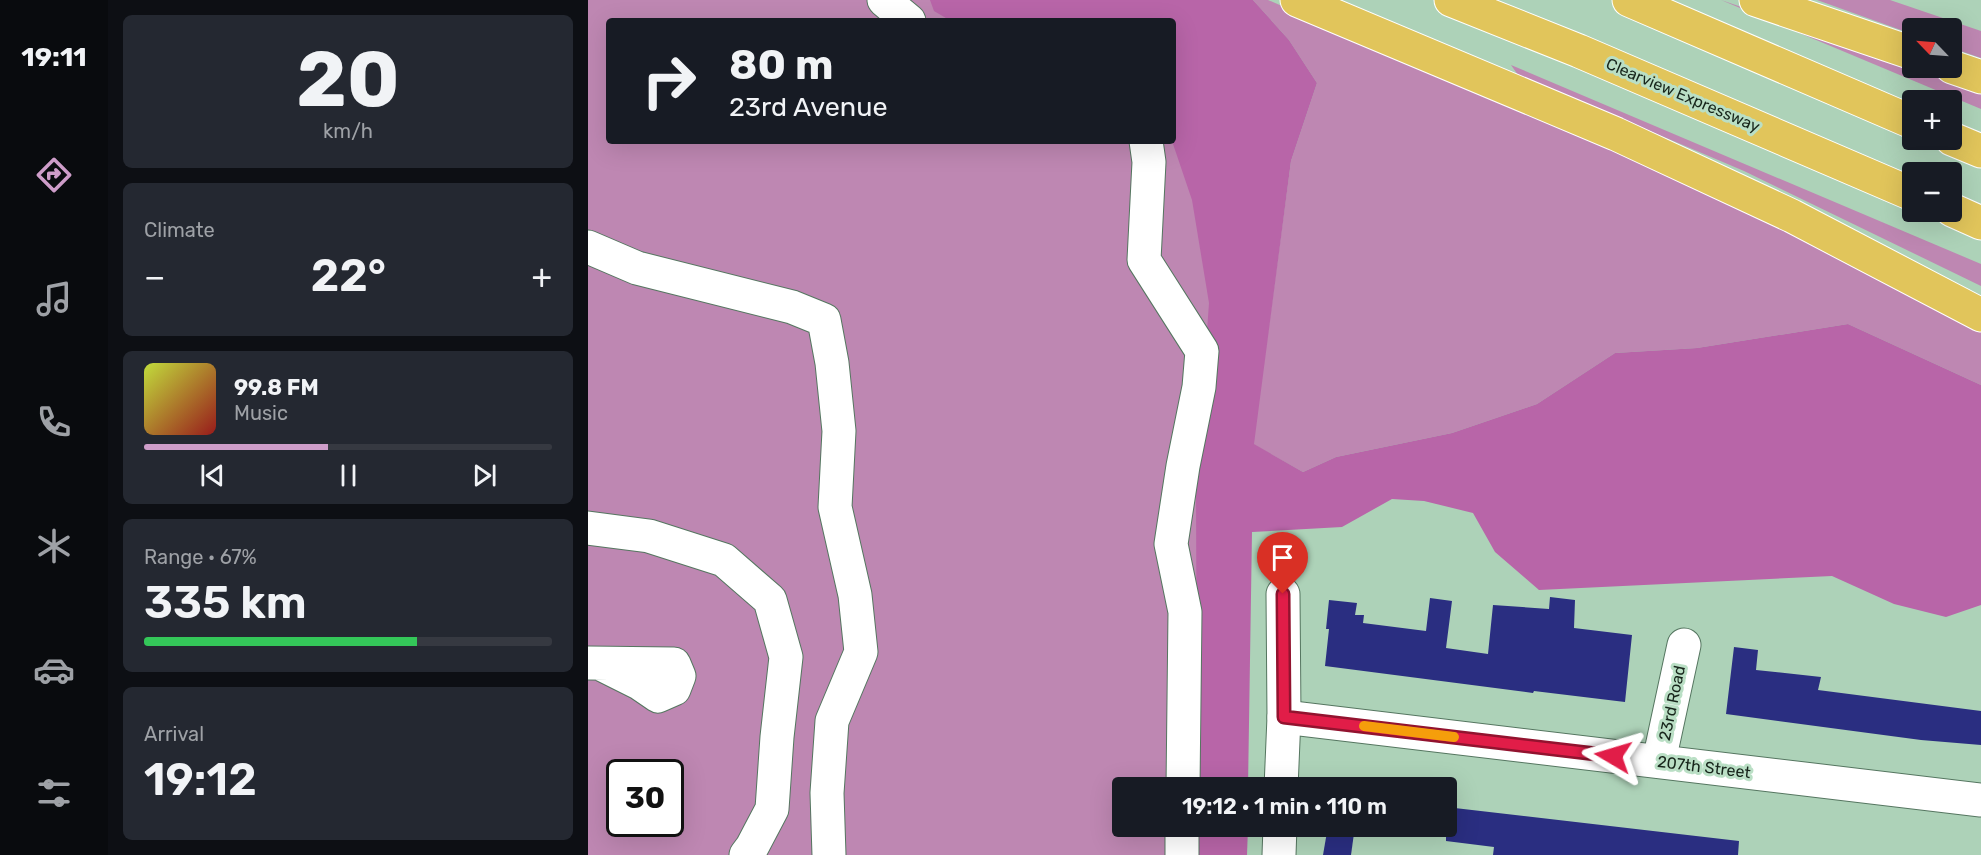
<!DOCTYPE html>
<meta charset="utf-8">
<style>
body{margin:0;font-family:Rubik,sans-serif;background:#242831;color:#f1f3f6;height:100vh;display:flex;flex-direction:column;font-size:22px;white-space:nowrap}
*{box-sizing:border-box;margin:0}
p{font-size:20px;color:#9ea1a6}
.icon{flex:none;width:33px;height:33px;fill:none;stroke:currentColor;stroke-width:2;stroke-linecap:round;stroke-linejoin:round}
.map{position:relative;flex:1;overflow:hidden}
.sheet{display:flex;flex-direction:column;gap:15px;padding:15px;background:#0d0f14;width:480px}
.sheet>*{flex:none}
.banner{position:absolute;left:18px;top:18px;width:570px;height:126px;border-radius:6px;box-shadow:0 6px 24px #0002;background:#171b24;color:#f1f3f6;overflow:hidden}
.needle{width:39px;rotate:295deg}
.tools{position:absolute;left:1314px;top:18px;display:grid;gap:12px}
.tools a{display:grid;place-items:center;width:60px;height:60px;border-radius:6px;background:#171b24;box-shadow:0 6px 24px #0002;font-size:30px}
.speed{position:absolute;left:18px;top:759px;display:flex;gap:12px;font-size:30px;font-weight:700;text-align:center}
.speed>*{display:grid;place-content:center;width:78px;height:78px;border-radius:50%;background:#171b24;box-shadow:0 6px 24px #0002;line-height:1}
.speed .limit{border:3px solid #111;border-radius:9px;background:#fff;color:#111}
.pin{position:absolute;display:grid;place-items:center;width:51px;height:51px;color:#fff;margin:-62px -26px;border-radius:50% 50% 50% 0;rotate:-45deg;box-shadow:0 0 6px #0007}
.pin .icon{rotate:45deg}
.me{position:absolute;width:66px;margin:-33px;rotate:277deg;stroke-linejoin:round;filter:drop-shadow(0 0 4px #0008)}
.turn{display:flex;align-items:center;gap:21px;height:126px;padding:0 24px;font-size:27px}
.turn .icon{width:78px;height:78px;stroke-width:2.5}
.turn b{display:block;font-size:42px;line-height:51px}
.big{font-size:45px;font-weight:600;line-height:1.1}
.sheet .widget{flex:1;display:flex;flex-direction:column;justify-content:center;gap:9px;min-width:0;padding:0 21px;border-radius:9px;background:#242831}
.sheet .dial{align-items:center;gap:0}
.dial b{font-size:78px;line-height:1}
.song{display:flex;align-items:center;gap:18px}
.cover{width:72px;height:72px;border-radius:9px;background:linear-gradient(135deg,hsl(70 70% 55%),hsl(0 70% 35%))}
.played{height:6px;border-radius:3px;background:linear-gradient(90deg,#ce9dc9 45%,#363941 45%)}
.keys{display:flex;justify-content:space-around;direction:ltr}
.heat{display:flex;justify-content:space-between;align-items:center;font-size:33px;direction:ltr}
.charge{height:9px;border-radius:4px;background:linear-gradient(90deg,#34c759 67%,#363941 0)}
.trip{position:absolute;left:524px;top:777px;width:345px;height:60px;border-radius:6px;background:#171b24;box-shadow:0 6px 24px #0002;font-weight:600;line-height:60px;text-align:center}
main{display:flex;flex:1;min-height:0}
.tab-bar{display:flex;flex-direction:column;width:108px;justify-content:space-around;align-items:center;background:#090b0e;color:#9ea1a6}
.tab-bar .icon{width:42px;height:42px}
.tab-bar .current{color:#ce9dc9}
.tab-bar b{font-size:27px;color:#f1f3f6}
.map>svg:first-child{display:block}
.green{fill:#be87b2;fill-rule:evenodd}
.forest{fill:#b865a8}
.building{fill:#2a2e81}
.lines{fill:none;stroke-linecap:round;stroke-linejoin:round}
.minor-casing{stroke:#557660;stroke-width:35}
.highway-casing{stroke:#fff;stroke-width:35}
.minor{stroke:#fff;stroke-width:33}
.highway{stroke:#e1c55b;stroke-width:33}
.route-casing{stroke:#92132f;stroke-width:15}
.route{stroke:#e11d48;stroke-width:10}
.slow{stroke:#f59e0b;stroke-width:10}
.labels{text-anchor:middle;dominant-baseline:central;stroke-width:6;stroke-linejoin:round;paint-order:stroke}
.street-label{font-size:16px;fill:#17251b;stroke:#badfc5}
</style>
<main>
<nav class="tab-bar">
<b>19:11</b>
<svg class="icon current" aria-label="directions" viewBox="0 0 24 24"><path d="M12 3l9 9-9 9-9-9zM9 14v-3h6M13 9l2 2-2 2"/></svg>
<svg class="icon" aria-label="music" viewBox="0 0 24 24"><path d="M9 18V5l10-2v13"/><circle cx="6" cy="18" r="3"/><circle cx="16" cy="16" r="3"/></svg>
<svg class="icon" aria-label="phone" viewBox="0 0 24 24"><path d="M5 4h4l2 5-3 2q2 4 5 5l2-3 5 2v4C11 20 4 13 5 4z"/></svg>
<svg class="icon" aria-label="climate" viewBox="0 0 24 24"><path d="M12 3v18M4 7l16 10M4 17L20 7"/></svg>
<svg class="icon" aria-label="car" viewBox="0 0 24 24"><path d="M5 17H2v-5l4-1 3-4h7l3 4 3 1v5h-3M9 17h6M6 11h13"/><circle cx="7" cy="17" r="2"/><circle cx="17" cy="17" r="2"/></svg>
<svg class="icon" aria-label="filters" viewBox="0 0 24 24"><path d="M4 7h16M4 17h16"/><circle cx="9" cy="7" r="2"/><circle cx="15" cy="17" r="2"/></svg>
</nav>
<section class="sheet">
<div class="widget dial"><b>20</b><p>km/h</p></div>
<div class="widget"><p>Climate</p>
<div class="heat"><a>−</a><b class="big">22°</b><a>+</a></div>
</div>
<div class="widget">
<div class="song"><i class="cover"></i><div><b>99.8 FM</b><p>Music</p></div></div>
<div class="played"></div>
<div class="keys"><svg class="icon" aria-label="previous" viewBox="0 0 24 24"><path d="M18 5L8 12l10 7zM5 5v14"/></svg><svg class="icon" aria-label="pause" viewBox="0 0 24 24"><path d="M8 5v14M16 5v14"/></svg><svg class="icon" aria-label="next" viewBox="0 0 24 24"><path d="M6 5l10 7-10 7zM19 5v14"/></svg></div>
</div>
<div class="widget"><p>Range · 67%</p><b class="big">335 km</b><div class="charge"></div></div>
<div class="widget"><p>Arrival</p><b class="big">19:12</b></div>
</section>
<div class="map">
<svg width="1393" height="855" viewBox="0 0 1393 855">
<rect width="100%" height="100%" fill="#add2b8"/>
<g class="green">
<path d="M0 0H522L571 21H21V141H585L654 57 610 787 534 788V826L609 827V855H0ZM32 772H82V824H32Z"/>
<polygon points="665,0 680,0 1136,199 1393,329 1393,385 1260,324 1109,348 1027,353 949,404 864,433 748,457 715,472 665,444 703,161 729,83 701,40"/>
<polygon points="1133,0 1393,89 1393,109"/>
<polygon points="1229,0 1302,0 1393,31 1393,58 1364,48 1364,28 1324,28 1324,34"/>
<polygon points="923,65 1393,264 1393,286 1156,171 930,75"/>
</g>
<g class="forest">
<polygon points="342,0 665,0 701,40 729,83 703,161 666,444 715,472 748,457 864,433 949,404 1027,353 1109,348 1260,324 1393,385 1393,605 1358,617 1306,604 1244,576 951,590 907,552 885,513 836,501 804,499 754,527 664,532 660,787 609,787 608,483 621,303 604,200 584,141 585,21 363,21 346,11"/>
<polygon points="610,827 660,827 659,855 610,855"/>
</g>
<g class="building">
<polygon points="962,597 987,600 986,628 1044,635 1037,702 946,691 945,693 737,666 741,629 738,629 741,600 769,603 767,615 776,615 775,623 838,631 842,598 864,601 858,648 900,654 905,605 961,609"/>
<polygon points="1146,647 1170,650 1168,670 1233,677 1230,690 1393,711 1393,745 1333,740 1138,714"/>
<polygon points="858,807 1151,841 1150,855 905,855 906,847 858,841"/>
<polygon points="740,826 767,826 763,855 735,855"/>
</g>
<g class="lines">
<g class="minor-casing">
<g id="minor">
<polyline points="296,0 321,21"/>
<polyline points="558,141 561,162 556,260 614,351 611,387 595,466 583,544 597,612 595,788"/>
<polyline points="0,247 49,268 204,307 236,320 244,363 251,431 247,507 267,595 273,652 244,721 239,793 241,855"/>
<polyline points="0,528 61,536 136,560 182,600 198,657 189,737 184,809 164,847 158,855"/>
<polyline points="0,663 86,664 91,676 86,689 70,696 51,683 13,664"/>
<polyline points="696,717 1393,800"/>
<polyline points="1071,761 1096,645"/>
<polyline points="693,788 696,717 695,594"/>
<polyline points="594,855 594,826"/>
<polyline points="691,855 692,826"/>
</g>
</g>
<g class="highway-casing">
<g id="highway">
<polyline points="709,0 1028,134 1204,216 1393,315"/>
<polyline points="863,0 991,51 1324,194"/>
<polyline points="1041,0 1324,122"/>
<polyline points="1168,0 1324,53"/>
<polyline points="1364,67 1393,77"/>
<polyline points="1364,139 1393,151"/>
<polyline points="1364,210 1393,223"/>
</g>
</g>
<use href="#minor" class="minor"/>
<use href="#highway" class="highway"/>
</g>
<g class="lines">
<g class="route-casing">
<polyline id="route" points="695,594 696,717 1025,756"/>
</g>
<use href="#route" class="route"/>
<polyline class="slow" points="776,726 866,737"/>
</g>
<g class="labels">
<g class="street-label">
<text transform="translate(1095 95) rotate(23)">Clearview Expressway</text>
<text transform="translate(1084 703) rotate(-78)">23rd Road</text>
<text transform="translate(1116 767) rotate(7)">207th Street</text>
</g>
</g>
</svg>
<div class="tools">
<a><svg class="needle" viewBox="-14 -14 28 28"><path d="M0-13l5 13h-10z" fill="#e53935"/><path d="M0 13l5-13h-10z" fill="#9ea1a6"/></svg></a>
<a>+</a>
<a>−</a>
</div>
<div class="speed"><div class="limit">30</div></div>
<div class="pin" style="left:695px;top:594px;background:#d93025"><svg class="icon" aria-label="arrive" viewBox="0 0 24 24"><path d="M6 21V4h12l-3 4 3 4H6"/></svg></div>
<svg class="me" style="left:1025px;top:756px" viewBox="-20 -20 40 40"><path d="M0-17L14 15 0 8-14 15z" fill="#e11d48" stroke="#fff" stroke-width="4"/></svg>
<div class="trip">19:12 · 1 min · 110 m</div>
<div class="banner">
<div class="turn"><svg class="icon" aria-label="right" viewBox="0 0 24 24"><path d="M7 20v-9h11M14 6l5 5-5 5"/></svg><div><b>80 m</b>23rd Avenue</div></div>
</div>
</div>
</main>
